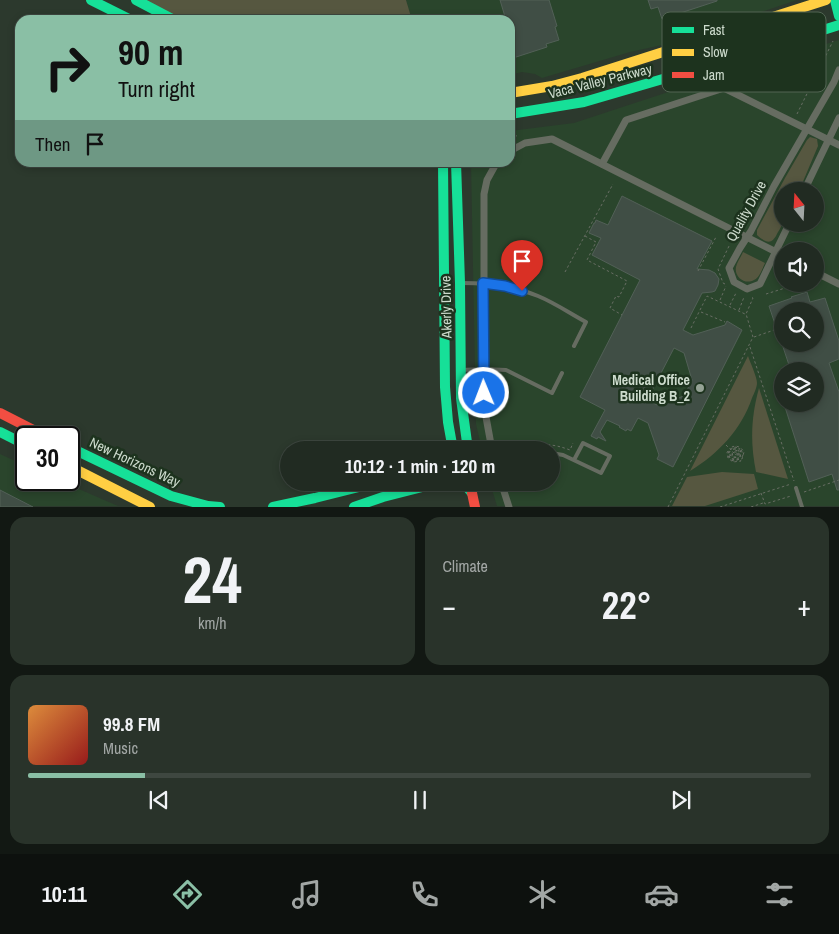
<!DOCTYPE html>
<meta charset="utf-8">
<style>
body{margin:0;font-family:"Archivo Narrow",sans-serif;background:#29332a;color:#f1f3f6;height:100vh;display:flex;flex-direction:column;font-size:19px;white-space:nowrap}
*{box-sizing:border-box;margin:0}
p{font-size:16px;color:#a2a7a5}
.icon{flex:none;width:28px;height:28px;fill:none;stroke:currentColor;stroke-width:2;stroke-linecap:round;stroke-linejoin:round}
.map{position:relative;height:507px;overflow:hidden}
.side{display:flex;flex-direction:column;gap:10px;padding:10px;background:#121813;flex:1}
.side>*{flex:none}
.hud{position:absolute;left:15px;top:15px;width:500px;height:152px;border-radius:15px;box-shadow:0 2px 8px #0003,0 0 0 1px #3e4740;background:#8abfa5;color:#111;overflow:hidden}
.needle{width:32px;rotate:342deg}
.tools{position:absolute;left:774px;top:182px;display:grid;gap:10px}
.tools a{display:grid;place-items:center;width:50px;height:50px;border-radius:50%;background:#212b22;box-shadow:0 2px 8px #0003,0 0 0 1px #3e4740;font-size:25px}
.speed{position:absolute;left:15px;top:426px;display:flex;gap:10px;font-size:25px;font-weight:700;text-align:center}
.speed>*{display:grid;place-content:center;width:65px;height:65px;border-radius:50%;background:#212b22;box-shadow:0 2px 8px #0003,0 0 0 1px #3e4740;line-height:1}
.speed .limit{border:2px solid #111;border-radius:8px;background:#fff;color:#111}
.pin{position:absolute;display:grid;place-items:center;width:42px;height:42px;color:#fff;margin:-51px -21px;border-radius:50% 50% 50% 0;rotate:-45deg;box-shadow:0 0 5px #0007}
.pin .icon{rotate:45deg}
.me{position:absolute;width:55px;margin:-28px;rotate:359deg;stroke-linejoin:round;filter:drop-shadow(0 0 4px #0008)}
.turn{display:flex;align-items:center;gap:18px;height:105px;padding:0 20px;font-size:22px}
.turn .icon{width:65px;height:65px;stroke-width:2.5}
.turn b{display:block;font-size:35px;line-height:42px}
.then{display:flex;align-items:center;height:48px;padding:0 20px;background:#0003;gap:10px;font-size:19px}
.big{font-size:38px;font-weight:800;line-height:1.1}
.side .widget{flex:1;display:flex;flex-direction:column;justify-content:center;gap:8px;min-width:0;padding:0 18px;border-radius:15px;background:#29332a}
.side .dial{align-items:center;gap:0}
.dial b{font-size:65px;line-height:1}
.song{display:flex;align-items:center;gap:15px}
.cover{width:60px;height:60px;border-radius:8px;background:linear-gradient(135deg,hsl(30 70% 55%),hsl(0 70% 35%))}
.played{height:5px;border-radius:2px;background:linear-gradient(90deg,#8abfa5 15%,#3e4740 15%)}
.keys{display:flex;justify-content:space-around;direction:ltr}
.heat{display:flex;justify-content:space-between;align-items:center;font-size:28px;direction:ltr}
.side .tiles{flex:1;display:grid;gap:10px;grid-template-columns:1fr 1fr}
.widget:last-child{grid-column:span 2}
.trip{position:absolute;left:280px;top:441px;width:280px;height:50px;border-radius:25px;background:#212b22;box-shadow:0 2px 8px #0003,0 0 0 1px #3e4740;font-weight:800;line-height:50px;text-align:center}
.dock{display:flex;height:80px;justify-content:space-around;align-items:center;background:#0d110e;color:#a2a7a5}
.dock .icon{width:35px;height:35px}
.dock .active{color:#8abfa5}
.dock b{font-size:22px;color:#f1f3f6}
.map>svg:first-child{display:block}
.built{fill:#2a452c;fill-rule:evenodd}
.green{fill:#565740}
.building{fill:#404e45;stroke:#526057;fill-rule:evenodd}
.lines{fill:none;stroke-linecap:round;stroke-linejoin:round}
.path{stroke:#686e64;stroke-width:1;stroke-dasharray:2.5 2.5;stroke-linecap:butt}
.lane{stroke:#666c61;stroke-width:4}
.street{stroke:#666c61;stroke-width:7}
.fast{stroke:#16e098;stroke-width:10}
.slow{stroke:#ffcf43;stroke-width:10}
.jam{stroke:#f24e42;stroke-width:10}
.route-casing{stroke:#114b97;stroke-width:12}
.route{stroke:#1a73e8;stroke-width:9}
.poi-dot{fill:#95a295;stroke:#1d331e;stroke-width:2}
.labels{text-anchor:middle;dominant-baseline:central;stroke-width:5;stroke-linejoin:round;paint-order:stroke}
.street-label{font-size:14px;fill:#cddbcd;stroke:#1d331e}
.poi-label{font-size:14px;font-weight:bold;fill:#cddbcd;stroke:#1d331e;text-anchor:end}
.key{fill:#1d331e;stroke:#526553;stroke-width:1}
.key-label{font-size:14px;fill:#cddbcd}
</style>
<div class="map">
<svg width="839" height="507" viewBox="0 0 839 507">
<rect width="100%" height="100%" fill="#2c392d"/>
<g class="built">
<polygon points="406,0 797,0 662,45 630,52 542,78 535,74 522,72 510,75 510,20 412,20"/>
<path d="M839 40V506H497L490 483 551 482V450H482L476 424 471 163 510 162V131L574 123 714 77 746 68ZM782 191H815V224H782ZM782 251H815V284H782ZM782 311H815V344H782ZM782 371H815V404H782Z"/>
<polygon points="0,454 26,466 26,480 58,480 118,506 0,506"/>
</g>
<g class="green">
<polygon points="136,0 406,0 412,20 174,20"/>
<path d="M810 137 817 139 818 146 799 191H782C782 201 785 216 782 224 781 227 780 229 778 232 772 245 767 244 757 235V230L785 178 807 140Z"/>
<path d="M743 252 765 263C762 269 760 277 754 280 745 285 734 277 736 267 737 262 741 257 743 252Z"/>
<path d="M748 356C750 362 757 377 757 383 757 387 754 394 752 398 741 430 718 454 690 471Z"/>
<path d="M759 388 788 479 756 472C750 442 751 417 759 388Z"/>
<polygon points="722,472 754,474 758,489 705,506 672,506 687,477"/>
</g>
<g class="building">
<polygon points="500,0 549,0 557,26 555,27 559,40 546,44 547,47 510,59 510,20 506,20"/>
<polygon points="648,0 717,0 717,1 662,19 658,7 651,9"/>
<path d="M622 196 712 241 697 269 709 270 715 273 719 279 718 285 715 291 712 292 702 293 683 330 693 335 725 325 727 321 742 330 673 467 657 459 659 455 648 423 638 418 631 431 627 429 626 431 619 427 620 426 607 420 600 432 606 441 598 437 597 439 591 436 605 410 580 397 640 280 592 255 601 238 589 233 594 223H595L596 220 608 225ZM674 348 684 353 692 380 684 396 657 405 647 400Z"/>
<polygon points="807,292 810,302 825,298 839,341 839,359 829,363 839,392 839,490 837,490 832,474 809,482 784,404 815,404 815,371 791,371 782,344 815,344 815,311 782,311 782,342 781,342 769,306 792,298 791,297"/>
<polygon points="0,490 33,507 0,507"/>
</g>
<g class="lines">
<g class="path">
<polyline points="797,114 833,41"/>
<polyline points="510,133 519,137"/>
<polyline points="585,236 596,242 587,260 627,281 619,297 616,296 610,308 622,315"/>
<polyline points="698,271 716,237"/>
<polyline points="565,272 613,184"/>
<polyline points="725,284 723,283 718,269 730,244"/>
<polyline points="766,294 798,284"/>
<polyline points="720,300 726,286"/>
<polyline points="730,305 736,293"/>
<polyline points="739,310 744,297"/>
<polyline points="701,312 725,322"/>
<polyline points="691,328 707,296 745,314"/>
<polyline points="754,337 777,329"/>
<polyline points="750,347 794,481"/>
<path d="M726 445 731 450 734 448 739 449H740L735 447 731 449 730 448C736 444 741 447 744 452L742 459H741L743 455 741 449 740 450 741 453 740 458 737 460 731 459V460L734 461 740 459 741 461 733 462 728 458 727 452 729 450 728 456 730 459 729 453 730 451V455L733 459 739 458 732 457V452L733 457H736L738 456V452H734L735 450 738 451 739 453V457L740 456V453L738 450 734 449 732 451 734 453H737V456L735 454"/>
<path d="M518 447C536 443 552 443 570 450L573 443"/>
<polyline points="506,450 508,450"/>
<polyline points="804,492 839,480"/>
<polyline points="761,493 765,504 791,496"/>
<polyline points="668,507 753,337 746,314 753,298 751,297"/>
<polyline points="720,507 791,484"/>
<polyline points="751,507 763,503"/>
</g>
<g class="lane">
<path d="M462 283C488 283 514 286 538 296 555 303 571 314 586 322L574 346"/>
<polyline points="462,370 483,369 506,370 552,393 562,373"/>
<polyline points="551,453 563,455 601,473 610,456 583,443 574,460"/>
<polyline points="796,488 802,507"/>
</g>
<g class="street">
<polyline points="510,151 525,143 552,139 782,255"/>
<polyline points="602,164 626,120 724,88 839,145"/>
<polyline points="804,191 839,118"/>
<polyline points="789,224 760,284 747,289 734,282 729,268 740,248 751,231 774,186 834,82 839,70"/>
<polyline points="815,272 839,284"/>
<polyline points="492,450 484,406 484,194 487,180 497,162"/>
<polyline points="501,482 509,507"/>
</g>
<g class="fast">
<polyline points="91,0 131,20"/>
<polyline points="136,0 174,20"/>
<polyline points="835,0 839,16"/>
<polyline points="510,114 584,102 721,62 839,25"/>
<polyline points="443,162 445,387 448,422 453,450"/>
<polyline points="456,162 460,283 461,398 468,450"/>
<polyline points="0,432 26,445"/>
<polyline points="69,447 171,496 208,506 220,507"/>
<polyline points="463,482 472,493"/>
<polyline points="273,507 315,498 379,482"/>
<polyline points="354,507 383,497 442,482"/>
</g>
<g class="slow">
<polyline points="510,93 552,86 582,78 826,0"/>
<polyline points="69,466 150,507"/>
</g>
<g class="jam">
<polyline points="0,413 49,438"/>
<polyline points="473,482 472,493 475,507"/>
</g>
</g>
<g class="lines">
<g class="route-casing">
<polyline id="route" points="484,393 483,283 505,286 522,291"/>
</g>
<use href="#route" class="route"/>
</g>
<circle class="poi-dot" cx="700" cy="388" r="5"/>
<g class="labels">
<g class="street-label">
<text transform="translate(600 81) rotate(-14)">Vaca Valley Parkway</text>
<text transform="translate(746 211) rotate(-61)">Quality Drive</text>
<text transform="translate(446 307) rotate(-91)">Akerly Drive</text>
<text transform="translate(135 462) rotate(25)">New Horizons Way</text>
</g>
<g class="poi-label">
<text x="690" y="380">Medical Office<tspan x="690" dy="16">Building B_2</tspan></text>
</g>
</g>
<rect x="662" y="12" width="164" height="80" rx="8" class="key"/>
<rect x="672" y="27" width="22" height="6" fill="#16e098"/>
<rect x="672" y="49" width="22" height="7" fill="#ffcf43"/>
<rect x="672" y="72" width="22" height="6" fill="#f24e42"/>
<g class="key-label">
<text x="703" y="35">Fast</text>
<text x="703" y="57">Slow</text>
<text x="703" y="80">Jam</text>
</g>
</svg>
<div class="tools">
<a><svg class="needle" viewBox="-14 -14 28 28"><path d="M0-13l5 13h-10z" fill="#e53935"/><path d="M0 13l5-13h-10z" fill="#a2a7a5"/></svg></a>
<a><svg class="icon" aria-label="sound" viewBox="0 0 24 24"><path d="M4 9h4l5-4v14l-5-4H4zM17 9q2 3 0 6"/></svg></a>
<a><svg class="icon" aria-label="search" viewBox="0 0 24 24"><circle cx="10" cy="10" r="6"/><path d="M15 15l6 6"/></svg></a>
<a><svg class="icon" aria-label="layers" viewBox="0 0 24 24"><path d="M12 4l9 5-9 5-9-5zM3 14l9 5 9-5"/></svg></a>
</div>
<div class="speed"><div class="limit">30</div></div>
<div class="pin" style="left:522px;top:291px;background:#d93025"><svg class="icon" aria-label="arrive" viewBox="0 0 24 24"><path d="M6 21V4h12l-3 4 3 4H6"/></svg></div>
<svg class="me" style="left:484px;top:393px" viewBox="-20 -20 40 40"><circle r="17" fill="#1a73e8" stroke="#fff" stroke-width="3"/><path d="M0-11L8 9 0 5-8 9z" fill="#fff"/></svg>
<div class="trip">10:12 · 1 min · 120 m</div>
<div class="hud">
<div class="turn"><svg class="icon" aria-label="right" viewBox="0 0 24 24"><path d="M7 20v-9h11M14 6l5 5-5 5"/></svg><div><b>90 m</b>Turn right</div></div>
<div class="then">Then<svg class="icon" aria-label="arrive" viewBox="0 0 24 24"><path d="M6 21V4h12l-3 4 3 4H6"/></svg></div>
</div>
</div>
<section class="side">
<div class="tiles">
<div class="widget dial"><b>24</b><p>km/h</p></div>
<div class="widget"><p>Climate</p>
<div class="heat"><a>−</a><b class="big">22°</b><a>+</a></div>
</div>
<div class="widget">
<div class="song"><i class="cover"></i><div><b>99.8 FM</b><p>Music</p></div></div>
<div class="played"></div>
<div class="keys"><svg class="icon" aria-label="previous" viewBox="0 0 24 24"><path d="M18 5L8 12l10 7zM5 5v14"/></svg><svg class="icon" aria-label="pause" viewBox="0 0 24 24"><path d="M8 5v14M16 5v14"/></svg><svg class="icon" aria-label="next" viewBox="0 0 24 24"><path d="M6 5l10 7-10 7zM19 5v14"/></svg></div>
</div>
</div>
</section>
<nav class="dock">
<b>10:11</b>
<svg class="icon active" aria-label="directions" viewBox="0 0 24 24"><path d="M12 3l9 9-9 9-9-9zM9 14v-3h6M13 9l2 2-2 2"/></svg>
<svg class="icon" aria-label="music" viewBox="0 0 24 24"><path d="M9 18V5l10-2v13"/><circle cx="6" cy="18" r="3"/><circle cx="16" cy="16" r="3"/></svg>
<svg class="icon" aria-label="phone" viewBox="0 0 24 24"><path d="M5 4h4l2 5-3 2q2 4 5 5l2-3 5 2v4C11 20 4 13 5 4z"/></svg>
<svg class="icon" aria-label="climate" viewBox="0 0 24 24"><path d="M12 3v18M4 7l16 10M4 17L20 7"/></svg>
<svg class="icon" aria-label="car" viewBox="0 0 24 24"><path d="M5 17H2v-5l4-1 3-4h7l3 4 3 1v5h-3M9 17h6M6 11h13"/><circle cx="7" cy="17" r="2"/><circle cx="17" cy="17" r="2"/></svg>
<svg class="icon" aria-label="filters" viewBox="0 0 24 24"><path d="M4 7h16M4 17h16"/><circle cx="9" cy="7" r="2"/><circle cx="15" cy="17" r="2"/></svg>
</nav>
